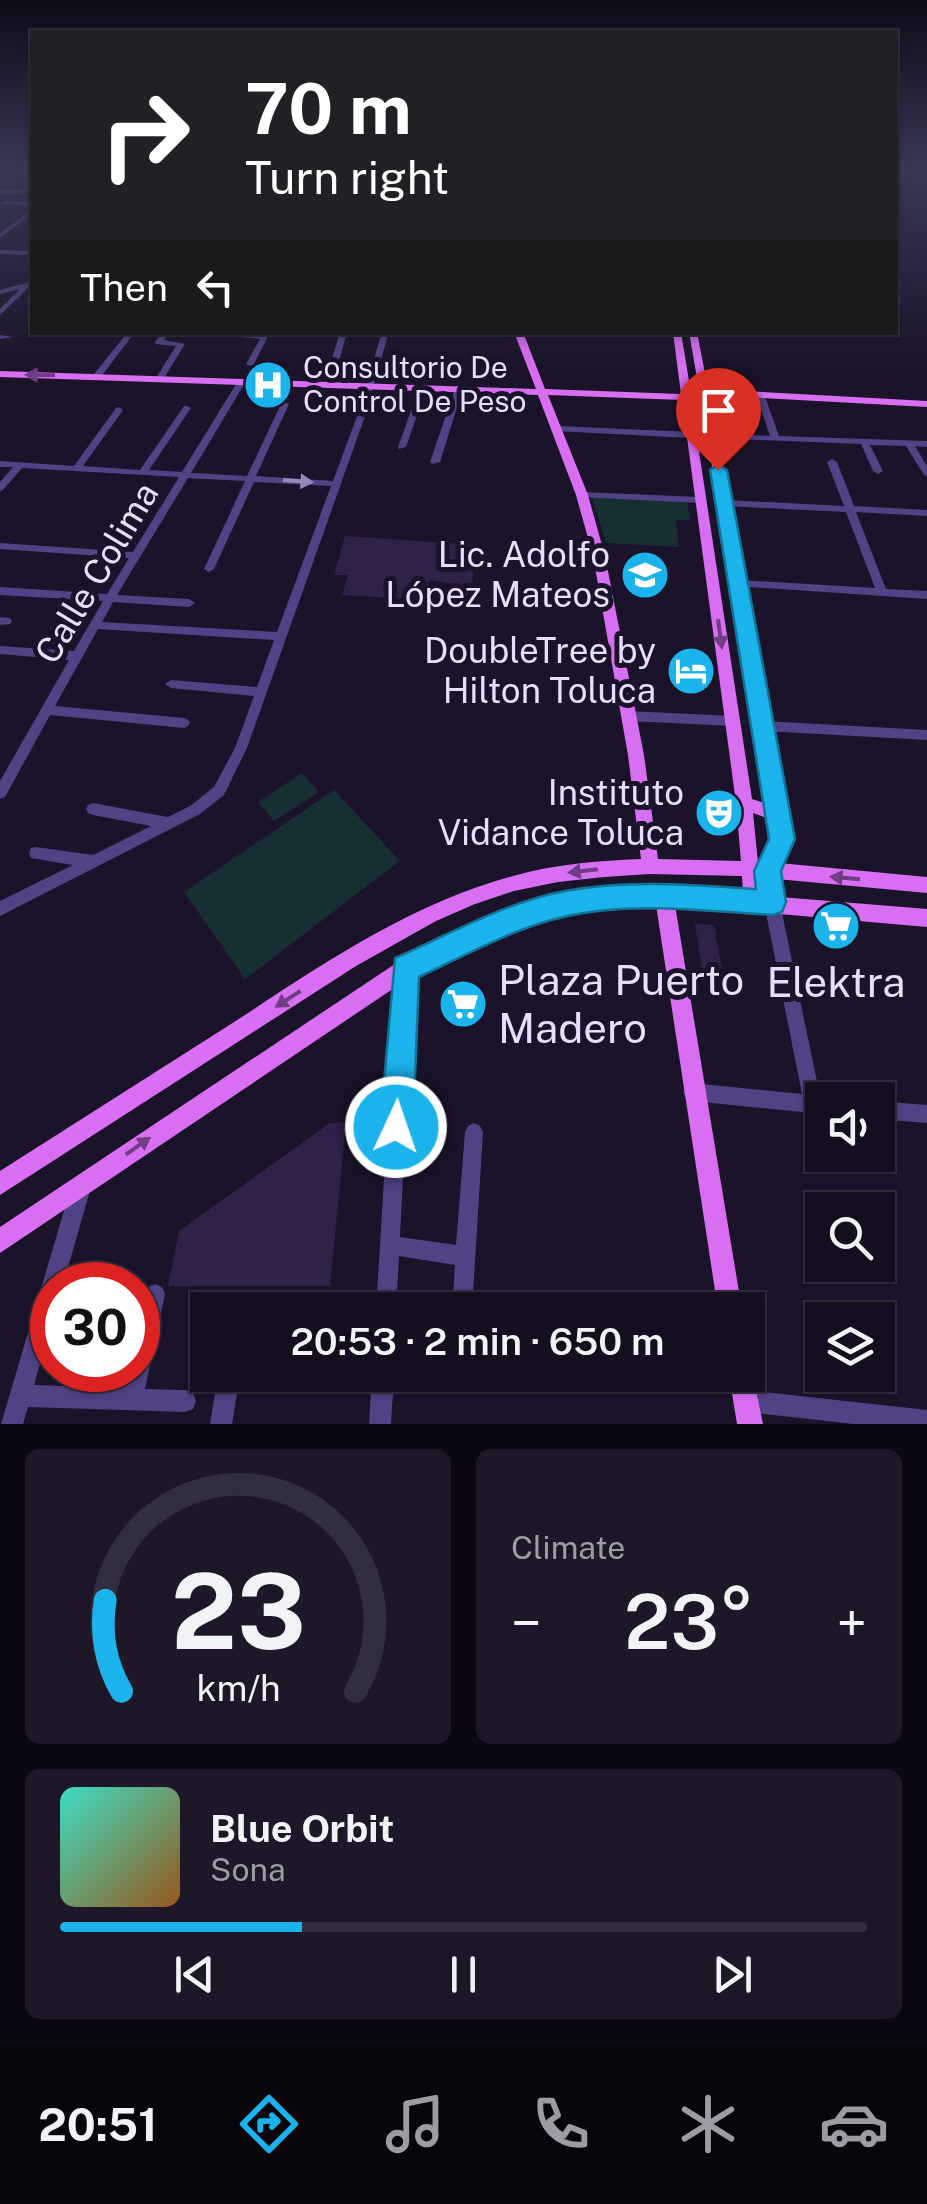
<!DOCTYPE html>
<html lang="en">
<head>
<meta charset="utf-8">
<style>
  :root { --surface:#140e1f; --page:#1d1728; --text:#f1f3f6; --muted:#9d9ca4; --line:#332e3d; --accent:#1bb3ec }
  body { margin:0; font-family:"Public Sans",sans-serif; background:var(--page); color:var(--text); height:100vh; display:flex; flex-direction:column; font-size:38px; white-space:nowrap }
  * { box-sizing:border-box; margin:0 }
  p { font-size:32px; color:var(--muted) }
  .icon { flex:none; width:55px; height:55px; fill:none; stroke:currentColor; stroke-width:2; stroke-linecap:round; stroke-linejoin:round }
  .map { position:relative; height:1424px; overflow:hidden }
  .details { display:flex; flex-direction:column; gap:25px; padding:25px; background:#0b0811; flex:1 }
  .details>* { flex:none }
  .hud { position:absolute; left:30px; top:30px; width:868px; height:305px; border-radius:0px; box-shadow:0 2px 8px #0004,0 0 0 2px var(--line); background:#202124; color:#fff; overflow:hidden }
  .tools { position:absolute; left:805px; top:1082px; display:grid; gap:20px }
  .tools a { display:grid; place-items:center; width:90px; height:90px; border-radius:0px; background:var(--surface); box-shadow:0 2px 8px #0004,0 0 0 2px var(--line); font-size:50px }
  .speed { position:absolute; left:30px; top:1262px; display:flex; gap:20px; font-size:50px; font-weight:700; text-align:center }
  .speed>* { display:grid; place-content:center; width:130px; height:130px; border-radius:50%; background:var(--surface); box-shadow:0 2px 8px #0004,0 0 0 2px var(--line); line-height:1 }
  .speed .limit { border:15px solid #d22; background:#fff; color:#111 }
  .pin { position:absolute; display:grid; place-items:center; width:85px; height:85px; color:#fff; margin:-102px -42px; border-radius:50% 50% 50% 0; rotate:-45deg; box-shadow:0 0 10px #0007 }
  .pin .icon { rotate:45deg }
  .me { position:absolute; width:110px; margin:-55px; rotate:3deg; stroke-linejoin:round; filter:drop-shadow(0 0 8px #0008) }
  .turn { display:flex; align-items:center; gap:35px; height:210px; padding:0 50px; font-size:45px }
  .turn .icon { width:130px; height:130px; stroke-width:2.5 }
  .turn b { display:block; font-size:70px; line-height:85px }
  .then { display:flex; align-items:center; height:95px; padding:0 50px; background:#0003; gap:20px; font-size:38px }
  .big { font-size:75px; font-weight:600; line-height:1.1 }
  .details .card { flex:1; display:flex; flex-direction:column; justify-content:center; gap:15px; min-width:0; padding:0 35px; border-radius:15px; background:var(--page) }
  .details .dial { align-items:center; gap:0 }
  .dial svg { height:260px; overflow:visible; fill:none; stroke:var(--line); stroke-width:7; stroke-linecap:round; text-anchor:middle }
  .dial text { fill:var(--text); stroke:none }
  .song { display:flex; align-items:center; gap:30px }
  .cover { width:120px; height:120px; border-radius:15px; background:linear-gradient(135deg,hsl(170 70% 55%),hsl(30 70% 35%)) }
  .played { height:10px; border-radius:5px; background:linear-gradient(90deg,var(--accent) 30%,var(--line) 30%) }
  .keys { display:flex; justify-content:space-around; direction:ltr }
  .heat { display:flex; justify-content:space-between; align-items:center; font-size:55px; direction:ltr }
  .details .tiles { flex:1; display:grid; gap:25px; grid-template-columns:1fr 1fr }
  .card:last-child { grid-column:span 2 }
  .trip { position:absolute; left:190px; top:1292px; width:575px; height:100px; border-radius:0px; background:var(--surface); box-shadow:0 2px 8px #0004,0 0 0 2px var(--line); font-weight:600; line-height:100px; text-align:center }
  .dock { display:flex; height:160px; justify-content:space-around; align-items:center; background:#08060c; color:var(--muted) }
  .dock .icon { width:70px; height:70px }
  .dock .on { color:var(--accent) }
  .dock b { font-size:45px; color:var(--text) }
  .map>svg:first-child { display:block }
  .green { fill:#172f33 }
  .building { fill:#302149 }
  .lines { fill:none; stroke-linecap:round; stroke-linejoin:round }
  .minor { fill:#504284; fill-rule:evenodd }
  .major { fill:#d86ff3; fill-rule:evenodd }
  .oneway { fill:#703c84 }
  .oneway2 { fill:#9488ba }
  .route { fill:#1bb3ec; stroke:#127499; stroke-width:2.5 }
  .labels { text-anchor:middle; stroke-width:10; stroke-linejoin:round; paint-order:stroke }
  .far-poi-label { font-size:30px; fill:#e7defc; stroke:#1b1329; text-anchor:start }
  .poi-label { font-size:35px; fill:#e7defc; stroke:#1b1329; text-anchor:end }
  .street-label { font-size:35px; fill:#e7defc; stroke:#1b1329 }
  .near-poi-label { font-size:42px; fill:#e7defc; stroke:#1b1329; text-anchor:start }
</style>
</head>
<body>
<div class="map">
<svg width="927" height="1424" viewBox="0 0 927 1424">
  <rect width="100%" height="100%" fill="#1b1329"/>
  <path class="green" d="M592 497 687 500 690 520H676L679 547 606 543Z
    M302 773 319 792 274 821 258 802Z
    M334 790 400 861 245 979 184 892Z"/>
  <path class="building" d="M345 536 463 544 461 555 475 556 472 587 430 580 426 600 342 595 348 575H334Z
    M695 924 714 925 724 982 704 981Z
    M346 1122 330 1286H168L179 1231 330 1123Z"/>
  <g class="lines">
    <path class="minor" d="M32 171V175L0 177V173Z
      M0 189 32 190V193H0Z
      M4 201 32 202V206L2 204Z
      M32 210V214L0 238V233Z
      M0 250 32 251V255L0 254Z
      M29 282 31 283V285L0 315V309L20 289 0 294V290Z
      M128 332H135L100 378H94V374Z
      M162 332 169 333 164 340 185 344 164 378 160 380 156 378 176 346 156 344 155 342Z
      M196 332 260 335 274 332 268 336 254 364 250 366 246 364 260 339Z
      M340 332H347L333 383 329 385 325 383Z
      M382 332H389L364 419 247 748 224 795 200 814 0 916V901L73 865 31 858 29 853 31 848 36 847 93 855 151 826 93 815 88 813 86 809 88 805 93 803 168 817 190 806 214 787 235 748 254 696 171 688 165 684 171 680 257 687 274 640 98 629 55 706 184 718 188 720 190 723 188 726 184 728 50 715 5 797 0 799V781L69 660 0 654V646L74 651 103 601 0 595V587L107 594 129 558 0 549V543L133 552 179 477 22 468 3 490 0 491V482L13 467H0V461L74 466 116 408 119 407 123 410 83 466 140 470 184 406H187L191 408 149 470 182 472 238 381 242 379 246 381 191 473 247 476 281 404 285 402 289 404 256 476 333 481 356 419ZM188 478 245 481 204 569 209 572 214 569 254 482 331 486 277 632 102 622 113 602 189 607 195 603 189 599 117 595Z
      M0 335 13 337 0 339Z
      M420 385 427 387 406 447 399 449 398 447Z
      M456 386 463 388 440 462 432 464 430 462Z
      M757 392 764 394 779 436 927 441V447L915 446 927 466V476L924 475 906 446 870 445 883 471 878 474 873 471 861 444 708 438V434L711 433 770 436 756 394Z
      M558 426 691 432 695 435 691 438 555 431V427Z
      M832 459 837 462 854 506 927 510V516L856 512 886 589 927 591V599L735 586 734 584 739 580 875 588 846 512 725 506 720 503 725 500 844 506 827 462Z
      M582 492 700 497 705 500 700 503 579 497V493Z
      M0 617 10 618 12 621 10 624 0 625Z
      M628 711 733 716 737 718 739 721 737 724 733 726 628 721 624 719 622 716 624 713Z
      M764 721 927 730V740L764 731 760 729 758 726 760 723Z
      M772 896 777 898 780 903 820 1096 829 1100H822V1114L692 1101 686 1098 683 1092 686 1086 692 1083 802 1094 764 903 767 898Z
      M405 961 411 963 413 969 400 1237 456 1245 465 1132 468 1126 474 1123 480 1126 483 1132 472 1310H452L455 1265 399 1256 396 1310H376L397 969 399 963Z
      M878 1101 927 1105V1123L878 1119Z
      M81 1177 88 1180 91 1187 63 1285H52V1320L34 1385 124 1388 128 1370H138C138 1341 137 1314 148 1287L155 1284 162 1287 165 1294 145 1389 185 1390 193 1393 196 1401 193 1409 185 1412 28 1407 23 1424H1L71 1187 74 1180Z
      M218 1375H240L232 1424H210Z
      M372 1375H394L391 1424H369Z
      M746 1390 927 1410V1424H854L746 1412 738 1409 735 1401 738 1393Z"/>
    <path class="major" d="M514 332H523L545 389 681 394 673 332H681L691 393 699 390 689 332H697L708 389 927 401V407L709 395 786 805 791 839 779 863 927 877V893L777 879 780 897 927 909V927L675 905 742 1310H718L656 905 566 911 516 927 412 976 0 1253V1227L398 962 506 913 566 895 664 888 743 894 742 876 650 874 604 877 558 882 514 891 475 904 436 921 356 966 0 1195V1171C77 1122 154 1073 231 1024 320 966 409 904 513 876 554 864 598 861 641 859L628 755 593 556 576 495 538 395 0 377V371L536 389ZM548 395 682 400 736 803 741 861 658 859 644 755 605 556 588 495ZM700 396 769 801 764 803 752 799 691 399ZM753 813 764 817 771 815 773 839 762 862H758Z
      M748 1364 751 1366 763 1424H737L729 1375H748Z"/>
  </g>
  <defs><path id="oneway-solid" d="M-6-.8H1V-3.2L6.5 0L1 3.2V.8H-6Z" transform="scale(2.5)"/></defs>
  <g class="oneway">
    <use href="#oneway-solid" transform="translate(40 375) rotate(-179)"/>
    <use href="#oneway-solid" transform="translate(720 634) rotate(82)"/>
    <use href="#oneway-solid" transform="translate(583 871) rotate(173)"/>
    <use href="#oneway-solid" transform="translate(845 878) rotate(-175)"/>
    <use href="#oneway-solid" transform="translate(288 999) rotate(147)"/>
    <use href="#oneway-solid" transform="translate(138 1146) rotate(-35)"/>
  </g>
  <use class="oneway2" href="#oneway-solid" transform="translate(298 481) rotate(4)"/>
  <linearGradient id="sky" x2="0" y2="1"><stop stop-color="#0f0a17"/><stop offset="0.46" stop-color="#393954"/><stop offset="1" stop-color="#393954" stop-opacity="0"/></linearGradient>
  <rect width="927" height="370" fill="url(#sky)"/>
  <path class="route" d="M718 464 727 470 795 839 781 871 786 902 782 912 772 915C705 911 630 901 563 917 512 929 466 955 419 977L413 1127 408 1138 396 1143 385 1138 380 1127 395 958C450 934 506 902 565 891 628 879 694 885 756 889L754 871 769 839 710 470Z"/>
  <defs>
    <g id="hospital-disc" transform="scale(2.5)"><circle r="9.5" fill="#1bb3ec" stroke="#1b1329"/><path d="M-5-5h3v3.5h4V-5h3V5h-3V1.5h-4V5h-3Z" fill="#fff"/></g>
    <g id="school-disc" transform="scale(2.5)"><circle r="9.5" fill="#1bb3ec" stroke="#1b1329"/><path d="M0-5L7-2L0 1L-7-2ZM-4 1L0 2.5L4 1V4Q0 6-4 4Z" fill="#fff"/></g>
    <g id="hotel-disc" transform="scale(2.5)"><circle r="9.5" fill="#1bb3ec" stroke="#1b1329"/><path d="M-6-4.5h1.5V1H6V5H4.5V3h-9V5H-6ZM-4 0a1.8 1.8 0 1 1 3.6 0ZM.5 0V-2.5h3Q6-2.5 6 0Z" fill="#fff"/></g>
    <g id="theatre-disc" transform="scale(2.5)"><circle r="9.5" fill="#1bb3ec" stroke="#1b1329"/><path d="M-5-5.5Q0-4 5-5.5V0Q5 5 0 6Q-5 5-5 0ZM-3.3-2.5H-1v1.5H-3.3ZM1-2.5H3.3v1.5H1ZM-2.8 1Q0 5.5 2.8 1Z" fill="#fff"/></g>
    <g id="supermarket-disc" transform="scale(2.5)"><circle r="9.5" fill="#1bb3ec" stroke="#1b1329"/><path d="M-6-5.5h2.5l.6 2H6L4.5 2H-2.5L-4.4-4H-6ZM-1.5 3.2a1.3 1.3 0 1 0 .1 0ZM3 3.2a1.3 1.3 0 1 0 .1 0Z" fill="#fff"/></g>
  </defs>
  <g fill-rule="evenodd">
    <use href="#hospital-disc" x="268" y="385"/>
    <use href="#school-disc" x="645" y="575"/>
    <use href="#hotel-disc" x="691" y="671"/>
    <use href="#theatre-disc" x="719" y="813"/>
    <use href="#supermarket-disc" x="836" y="926"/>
    <use href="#supermarket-disc" x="463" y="1004"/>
  </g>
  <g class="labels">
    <g class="far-poi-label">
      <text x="303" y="378">Consultorio De<tspan x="303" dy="34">Control De Peso</tspan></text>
    </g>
    <g class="poi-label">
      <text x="610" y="567">Lic. Adolfo<tspan x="610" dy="40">López Mateos</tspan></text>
      <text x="656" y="663">DoubleTree by<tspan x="656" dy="40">Hilton Toluca</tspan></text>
      <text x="684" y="805">Instituto<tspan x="684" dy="40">Vidance Toluca</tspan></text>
    </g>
    <g class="street-label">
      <text transform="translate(97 573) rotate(-59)" y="12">Calle Colima</text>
    </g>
    <g class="near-poi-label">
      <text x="498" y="995">Plaza Puerto<tspan x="498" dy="48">Madero</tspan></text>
      <text x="836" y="997" text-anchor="middle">Elektra</text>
    </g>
  </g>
</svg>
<div class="tools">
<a><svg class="icon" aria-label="sound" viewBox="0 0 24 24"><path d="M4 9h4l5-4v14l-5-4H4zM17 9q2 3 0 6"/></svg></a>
<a><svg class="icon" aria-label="search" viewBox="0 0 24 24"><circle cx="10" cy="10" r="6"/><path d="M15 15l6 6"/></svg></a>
<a><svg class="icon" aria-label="layers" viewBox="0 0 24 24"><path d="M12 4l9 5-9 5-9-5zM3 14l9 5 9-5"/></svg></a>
</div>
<div class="speed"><div class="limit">30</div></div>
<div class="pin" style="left:718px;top:470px;background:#d93025"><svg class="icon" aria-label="arrive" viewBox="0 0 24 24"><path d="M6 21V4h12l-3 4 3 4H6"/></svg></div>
<svg class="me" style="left:396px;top:1127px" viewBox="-20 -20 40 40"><circle r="17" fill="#1bb3ec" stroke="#fff" stroke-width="3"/><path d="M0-11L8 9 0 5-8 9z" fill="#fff"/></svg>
<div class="trip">20:53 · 2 min · 650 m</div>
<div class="hud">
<div class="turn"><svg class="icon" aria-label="right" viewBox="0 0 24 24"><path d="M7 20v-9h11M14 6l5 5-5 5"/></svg><div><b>70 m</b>Turn right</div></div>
<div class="then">Then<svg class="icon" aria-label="left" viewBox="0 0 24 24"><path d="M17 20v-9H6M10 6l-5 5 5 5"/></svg></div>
</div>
</div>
<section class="details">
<div class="tiles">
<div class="card dial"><svg viewBox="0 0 100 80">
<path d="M14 69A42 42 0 1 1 86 69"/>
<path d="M14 69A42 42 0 0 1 9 41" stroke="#1bb3ec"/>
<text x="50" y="56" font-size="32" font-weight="700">23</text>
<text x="50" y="72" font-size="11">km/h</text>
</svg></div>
<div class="card"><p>Climate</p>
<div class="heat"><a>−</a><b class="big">23°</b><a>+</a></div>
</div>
<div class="card">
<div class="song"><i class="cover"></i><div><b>Blue Orbit</b><p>Sona</p></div></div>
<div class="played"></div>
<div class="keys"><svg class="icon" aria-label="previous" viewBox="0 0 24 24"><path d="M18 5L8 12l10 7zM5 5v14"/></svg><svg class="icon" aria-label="pause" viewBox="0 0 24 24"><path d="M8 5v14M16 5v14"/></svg><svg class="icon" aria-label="next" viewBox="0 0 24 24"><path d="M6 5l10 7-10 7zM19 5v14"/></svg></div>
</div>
</div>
</section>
<nav class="dock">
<b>20:51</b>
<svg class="icon on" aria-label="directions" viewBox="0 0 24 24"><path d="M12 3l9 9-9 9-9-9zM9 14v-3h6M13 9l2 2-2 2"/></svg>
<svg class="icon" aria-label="music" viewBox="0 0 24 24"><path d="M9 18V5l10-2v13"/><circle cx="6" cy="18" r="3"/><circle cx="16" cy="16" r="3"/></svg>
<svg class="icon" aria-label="phone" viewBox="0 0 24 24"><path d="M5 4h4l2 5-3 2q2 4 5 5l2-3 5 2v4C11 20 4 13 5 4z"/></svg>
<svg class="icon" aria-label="climate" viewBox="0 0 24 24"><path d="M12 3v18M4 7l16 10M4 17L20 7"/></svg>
<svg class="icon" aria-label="car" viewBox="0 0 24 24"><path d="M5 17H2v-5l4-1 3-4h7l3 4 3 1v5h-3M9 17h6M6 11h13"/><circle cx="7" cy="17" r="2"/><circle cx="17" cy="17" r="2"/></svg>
</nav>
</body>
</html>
